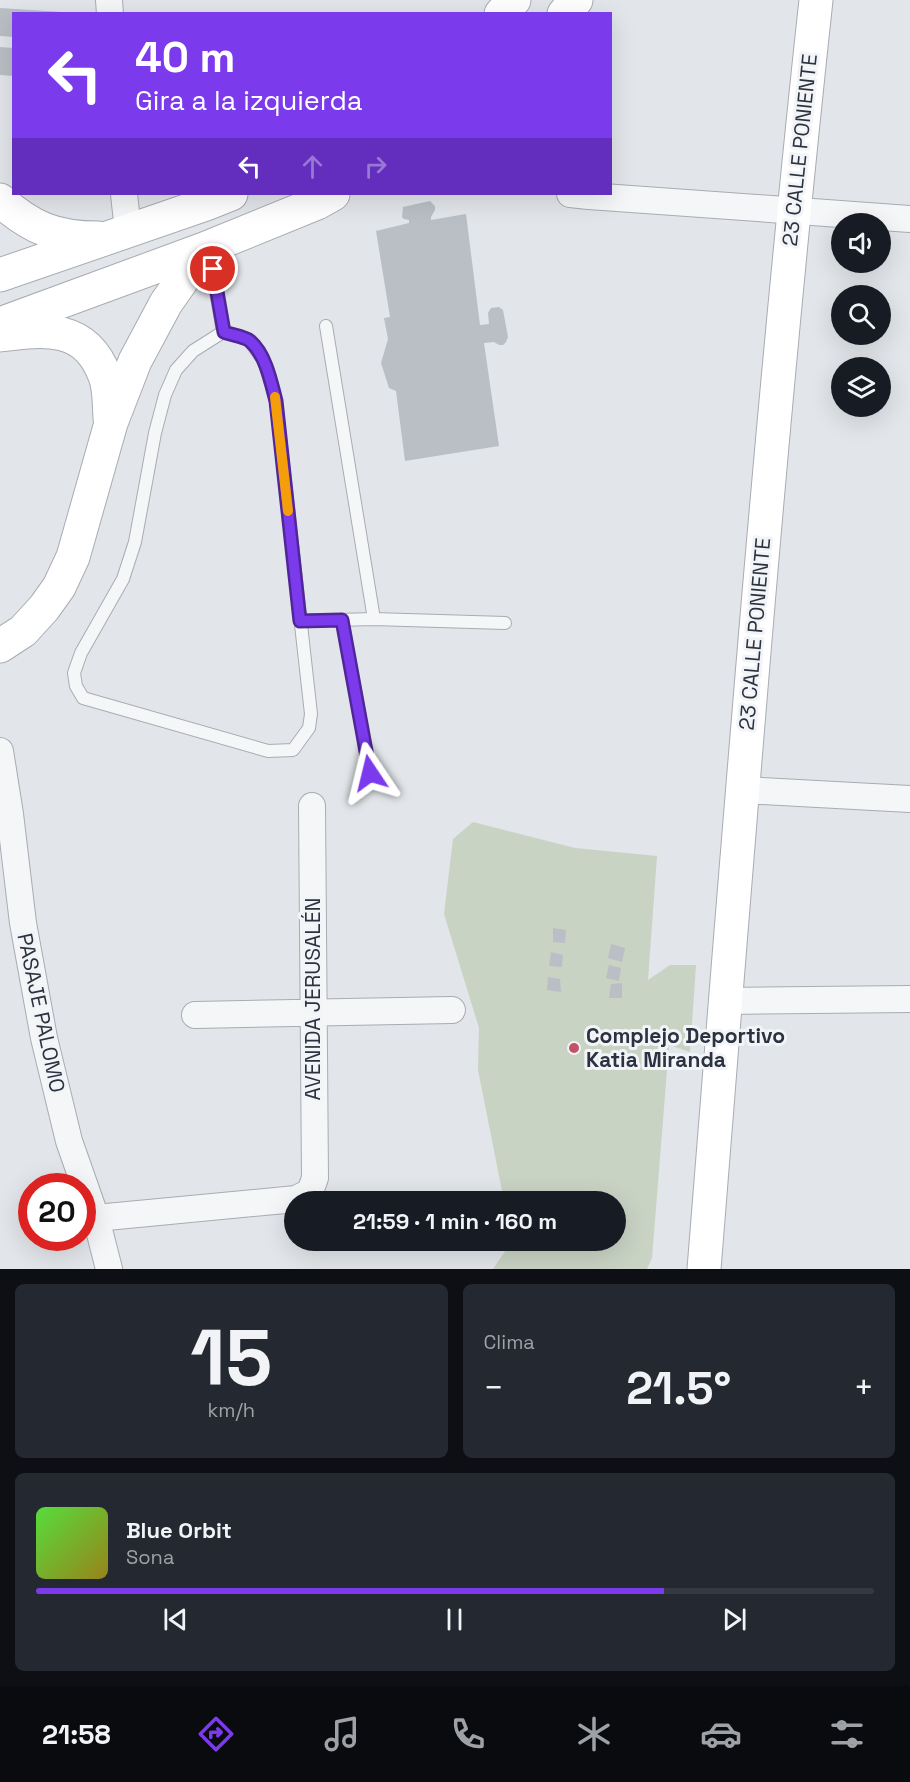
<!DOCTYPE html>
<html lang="es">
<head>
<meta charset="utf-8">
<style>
  :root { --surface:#171b24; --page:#242831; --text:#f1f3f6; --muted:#9ea1a6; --line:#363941; --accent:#7c3aed }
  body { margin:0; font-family:"Space Grotesk",sans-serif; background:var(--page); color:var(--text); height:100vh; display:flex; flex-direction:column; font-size:22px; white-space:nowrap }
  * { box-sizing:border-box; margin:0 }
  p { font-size:20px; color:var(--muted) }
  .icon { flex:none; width:33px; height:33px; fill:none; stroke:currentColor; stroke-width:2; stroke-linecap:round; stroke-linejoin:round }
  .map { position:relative; height:1269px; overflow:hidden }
  .drawer { display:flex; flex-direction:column; gap:15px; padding:15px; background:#0d0f14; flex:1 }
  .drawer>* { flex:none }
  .banner { position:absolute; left:12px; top:12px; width:600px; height:183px; border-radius:0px; box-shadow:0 6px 24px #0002; background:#7c3aed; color:#fff; overflow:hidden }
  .fabs { position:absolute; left:831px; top:213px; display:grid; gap:12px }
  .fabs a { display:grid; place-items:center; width:60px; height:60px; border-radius:50%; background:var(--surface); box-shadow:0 6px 24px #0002; font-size:30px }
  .speed { position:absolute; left:18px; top:1173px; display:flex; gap:12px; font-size:30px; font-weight:700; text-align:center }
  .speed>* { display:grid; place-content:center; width:78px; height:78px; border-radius:50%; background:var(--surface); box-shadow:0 6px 24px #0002; line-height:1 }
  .speed .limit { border:9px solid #d22; background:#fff; color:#111 }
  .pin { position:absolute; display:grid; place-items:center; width:51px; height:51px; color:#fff; margin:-26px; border:3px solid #fff; border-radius:50%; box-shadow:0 2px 6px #0007 }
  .me { position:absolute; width:66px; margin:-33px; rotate:350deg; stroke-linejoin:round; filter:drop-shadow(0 0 4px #0008) }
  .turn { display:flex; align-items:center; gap:21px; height:126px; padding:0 24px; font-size:27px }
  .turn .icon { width:78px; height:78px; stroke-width:2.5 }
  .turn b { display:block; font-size:42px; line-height:51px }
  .lanes { display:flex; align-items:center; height:57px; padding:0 24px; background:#0003; justify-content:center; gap:30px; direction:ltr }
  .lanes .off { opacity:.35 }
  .big { font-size:45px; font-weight:600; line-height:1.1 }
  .drawer .card { flex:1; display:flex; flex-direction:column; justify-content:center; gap:9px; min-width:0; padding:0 21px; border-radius:9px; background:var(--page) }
  .drawer .dial { align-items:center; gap:0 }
  .dial b { font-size:78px; line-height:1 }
  .song { display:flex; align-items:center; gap:18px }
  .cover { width:72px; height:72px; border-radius:9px; background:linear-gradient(135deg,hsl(110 70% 55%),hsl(50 70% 35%)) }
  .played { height:6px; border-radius:3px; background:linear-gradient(90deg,var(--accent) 75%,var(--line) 75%) }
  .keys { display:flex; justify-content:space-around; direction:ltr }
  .heat { display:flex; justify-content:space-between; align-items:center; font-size:33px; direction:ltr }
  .drawer .tiles { flex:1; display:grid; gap:15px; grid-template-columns:1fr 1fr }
  .card:last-child { grid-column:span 2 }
  .trip { position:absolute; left:284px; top:1191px; width:342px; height:60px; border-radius:30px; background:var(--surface); box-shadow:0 6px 24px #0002; font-weight:600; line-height:60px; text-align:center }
  .tabs { display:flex; height:96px; justify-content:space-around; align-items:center; background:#090b0e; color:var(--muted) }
  .tabs .icon { width:42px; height:42px }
  .tabs .active { color:var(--accent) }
  .tabs b { font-size:27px; color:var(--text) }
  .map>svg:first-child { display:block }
  .green { fill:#c8d3c4 }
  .building { fill:#babfc6 }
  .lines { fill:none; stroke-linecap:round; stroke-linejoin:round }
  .lane-casing { stroke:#a8acb3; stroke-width:14 }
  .street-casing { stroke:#a8acb3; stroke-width:28 }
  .secondary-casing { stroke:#a8acb3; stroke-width:35 }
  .lane { stroke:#f5f6f8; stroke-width:12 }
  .street { stroke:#f5f6f8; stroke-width:26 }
  .secondary { stroke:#fff; stroke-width:33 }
  .route-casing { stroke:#51269a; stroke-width:15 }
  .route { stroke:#7c3aed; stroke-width:10 }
  .slow { stroke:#f59e0b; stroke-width:10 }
  .poi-dot { fill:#c35266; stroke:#f2f4f7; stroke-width:2 }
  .labels { text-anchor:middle; stroke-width:6; stroke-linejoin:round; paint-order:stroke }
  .street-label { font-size:21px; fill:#2c3340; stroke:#f2f4f7 }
  .poi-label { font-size:21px; font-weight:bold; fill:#2c3340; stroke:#f2f4f7; text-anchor:start }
</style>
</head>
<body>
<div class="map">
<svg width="910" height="1269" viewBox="0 0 910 1269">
  <rect width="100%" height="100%" fill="#e2e5e9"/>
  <path class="green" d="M473 822 575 848 657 856 648 980 670 965H696L690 1052 669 1045 652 1258 647 1269H493L512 1241 615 1240V1202L504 1201 478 1070 479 1028 444 914 453 839Z"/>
  <path class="building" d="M0 8 62 12V14H14V37L0 36Z
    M0 47 14 48V76L0 75Z
    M430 201 435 206V210L431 217V220L466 214 480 325 489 324 488 313 491 308 499 307 503 310 508 337 506 342 503 345H499L494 342 484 343 499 446 405 461 396 391 389 388 381 363 388 339 384 318 390 317 376 231 409 223V220L404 219 402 217 403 207Z
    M553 928 566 930 565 943 553 942Z
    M611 944 625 948 622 962 608 958Z
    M551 952 563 955 562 967 549 966Z
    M609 965 621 968 619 981 606 978Z
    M548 977 560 979 561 992 547 990Z
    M622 983V998H609L611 984Z"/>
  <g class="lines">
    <g class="lane-casing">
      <path id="lane" d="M209 251 223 332
        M223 332 249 340 264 361 276 401 311 714 309 728 293 750 268 751 83 698 76 686 74 673 81 653 123 579 135 542 155 433 165 395 176 370 193 351Z
        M374 619 505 623
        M342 620 370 773
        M300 621 374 619 326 326"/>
    </g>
    <g class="street-casing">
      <path id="street" d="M109 0 110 14
        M124 194 128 231
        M570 194 589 196 910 219
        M0 751 10 814 23 923 44 1038 69 1141 96 1218 109 1269
        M743 790 910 799
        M726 1001 910 999
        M195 1015 452 1010
        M96 1218 296 1199 310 1192 315 1178 312 806"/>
    </g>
    <g class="secondary-casing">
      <path id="secondary" d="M501 14 514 0
        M564 14 576 0
        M0 200C31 228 56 238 98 238
        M0 275 206 204 231 194
        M0 324 204 249 317 203 333 194
        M0 335C46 329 86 325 105 376 110 389 109 405 110 418
        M0 646 23 631 44 608 59 587 73 557 111 423 135 361 166 303 204 249
        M704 1269C738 846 770 422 816 0"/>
    </g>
    <use href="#lane" class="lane"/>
    <use href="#street" class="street"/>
    <use href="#secondary" class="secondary"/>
  </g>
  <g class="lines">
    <g class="route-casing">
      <path id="route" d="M213 269 224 332C231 335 244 336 250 341 266 355 271 382 276 401L300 621 342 620 370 773"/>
    </g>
    <use href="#route" class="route"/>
    <path class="slow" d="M275 397 288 511"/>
  </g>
  <circle class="poi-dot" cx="574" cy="1048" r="6"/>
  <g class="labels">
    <g class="street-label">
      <text transform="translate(800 150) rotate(-84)" y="7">23 CALLE PONIENTE</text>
      <text transform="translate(755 634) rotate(-85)" y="7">23 CALLE PONIENTE</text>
      <text transform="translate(313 999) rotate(-90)" y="7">AVENIDA JERUSALÉN</text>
      <text transform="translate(41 1013) rotate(78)" y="7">PASAJE PALOMO</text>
    </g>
    <g class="poi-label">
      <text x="586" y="1043">Complejo Deportivo<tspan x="586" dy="24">Katia Miranda</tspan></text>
    </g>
  </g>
</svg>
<div class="fabs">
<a><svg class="icon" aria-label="sound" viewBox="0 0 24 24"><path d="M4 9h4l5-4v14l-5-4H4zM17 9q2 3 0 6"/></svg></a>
<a><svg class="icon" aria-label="search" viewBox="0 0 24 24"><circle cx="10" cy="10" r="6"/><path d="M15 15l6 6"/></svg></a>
<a><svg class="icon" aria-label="layers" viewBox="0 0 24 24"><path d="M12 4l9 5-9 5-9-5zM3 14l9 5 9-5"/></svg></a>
</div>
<div class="speed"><div class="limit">20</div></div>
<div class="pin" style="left:213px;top:269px;background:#d93025"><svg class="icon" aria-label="arrive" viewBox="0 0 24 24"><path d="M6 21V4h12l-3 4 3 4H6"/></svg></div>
<svg class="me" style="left:370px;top:773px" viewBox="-20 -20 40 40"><path d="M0-17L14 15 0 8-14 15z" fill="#7c3aed" stroke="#fff" stroke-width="4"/></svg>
<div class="trip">21:59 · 1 min · 160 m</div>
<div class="banner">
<div class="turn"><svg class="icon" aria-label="left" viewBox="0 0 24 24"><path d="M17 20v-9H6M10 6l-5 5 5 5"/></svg><div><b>40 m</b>Gira a la izquierda</div></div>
<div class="lanes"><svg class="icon" aria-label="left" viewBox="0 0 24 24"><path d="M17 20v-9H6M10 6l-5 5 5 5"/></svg><svg class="icon off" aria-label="ahead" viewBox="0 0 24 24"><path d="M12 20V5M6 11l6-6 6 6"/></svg><svg class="icon off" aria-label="right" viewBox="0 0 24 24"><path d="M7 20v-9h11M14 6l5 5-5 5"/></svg></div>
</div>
</div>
<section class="drawer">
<div class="tiles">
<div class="card dial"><b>15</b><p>km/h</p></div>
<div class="card"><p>Clima</p>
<div class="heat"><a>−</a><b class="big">21.5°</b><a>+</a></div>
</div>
<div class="card">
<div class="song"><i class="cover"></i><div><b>Blue Orbit</b><p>Sona</p></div></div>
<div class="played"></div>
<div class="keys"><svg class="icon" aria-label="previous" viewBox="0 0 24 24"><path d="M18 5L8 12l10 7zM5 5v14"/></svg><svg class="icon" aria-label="pause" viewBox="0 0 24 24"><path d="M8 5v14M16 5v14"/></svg><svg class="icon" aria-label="next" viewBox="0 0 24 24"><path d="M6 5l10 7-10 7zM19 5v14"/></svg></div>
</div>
</div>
</section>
<nav class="tabs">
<b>21:58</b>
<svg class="icon active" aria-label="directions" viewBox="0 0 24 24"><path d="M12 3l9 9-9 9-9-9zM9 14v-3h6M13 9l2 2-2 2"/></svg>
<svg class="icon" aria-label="music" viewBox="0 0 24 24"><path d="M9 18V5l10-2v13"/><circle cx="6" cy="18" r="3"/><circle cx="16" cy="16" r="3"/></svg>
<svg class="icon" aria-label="phone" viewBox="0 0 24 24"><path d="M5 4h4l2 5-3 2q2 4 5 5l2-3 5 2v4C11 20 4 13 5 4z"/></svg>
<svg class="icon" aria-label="climate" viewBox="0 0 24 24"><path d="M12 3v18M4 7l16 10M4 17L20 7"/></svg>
<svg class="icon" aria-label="car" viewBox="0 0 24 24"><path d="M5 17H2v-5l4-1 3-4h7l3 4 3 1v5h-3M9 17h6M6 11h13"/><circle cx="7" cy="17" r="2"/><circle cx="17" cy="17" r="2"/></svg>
<svg class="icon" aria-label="filters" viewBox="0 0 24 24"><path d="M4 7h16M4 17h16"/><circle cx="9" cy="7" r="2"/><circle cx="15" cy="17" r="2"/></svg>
</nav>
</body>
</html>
